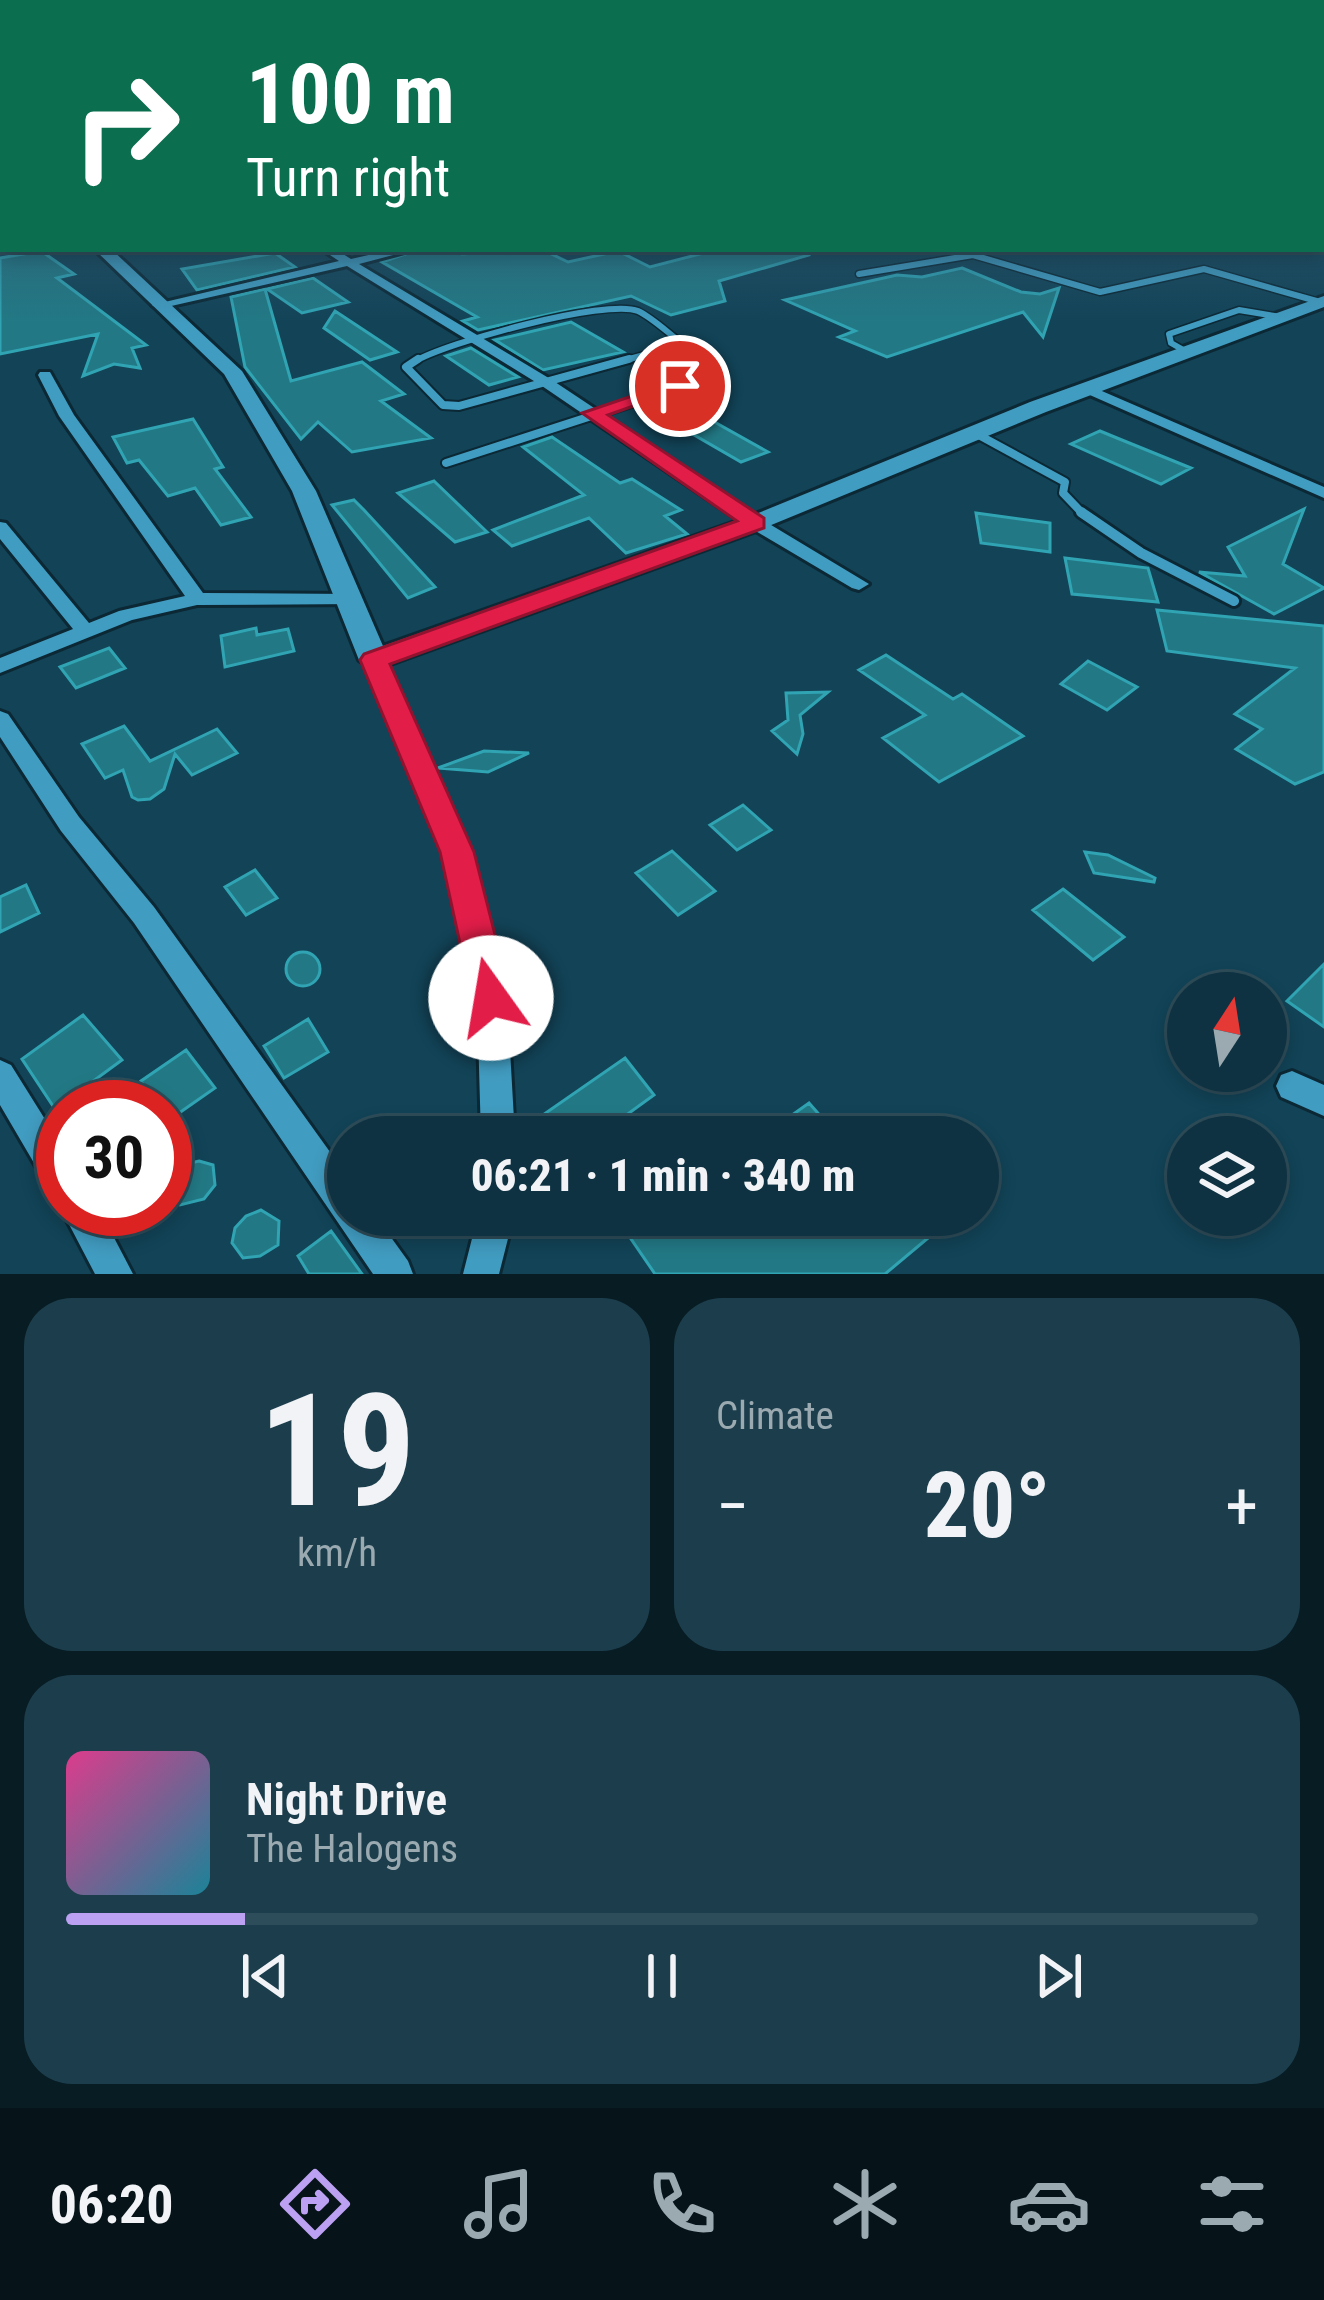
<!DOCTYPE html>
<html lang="en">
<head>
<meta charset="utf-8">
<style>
  :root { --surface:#0e3241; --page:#1c3e4c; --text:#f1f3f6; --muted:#9baab1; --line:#2e4d5a; --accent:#bca0f2 }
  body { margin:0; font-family:"Roboto Condensed",sans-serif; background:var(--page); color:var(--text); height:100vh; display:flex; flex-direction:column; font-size:45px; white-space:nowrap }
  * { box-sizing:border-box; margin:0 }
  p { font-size:39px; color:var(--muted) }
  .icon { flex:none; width:66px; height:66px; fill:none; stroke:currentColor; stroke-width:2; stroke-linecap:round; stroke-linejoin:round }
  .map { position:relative; height:1274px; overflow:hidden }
  .details { display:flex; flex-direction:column; gap:24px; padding:24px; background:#081c24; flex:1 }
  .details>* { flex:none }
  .banner { position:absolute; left:0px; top:0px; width:1326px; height:252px; box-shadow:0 6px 18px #0003,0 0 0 3px var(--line); background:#0b6e4f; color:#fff; overflow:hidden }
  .needle { width:78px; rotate:12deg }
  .fabs { position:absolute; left:1167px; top:972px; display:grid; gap:24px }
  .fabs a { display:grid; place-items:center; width:120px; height:120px; border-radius:50%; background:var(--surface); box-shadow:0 6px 18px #0003,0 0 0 3px var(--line); font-size:60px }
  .speed { position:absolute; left:36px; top:1080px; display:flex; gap:24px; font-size:60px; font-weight:700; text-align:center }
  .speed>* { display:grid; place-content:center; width:156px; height:156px; border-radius:50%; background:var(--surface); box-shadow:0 6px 18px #0003,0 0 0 3px var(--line); line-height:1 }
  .speed .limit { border:18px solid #d22; background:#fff; color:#111 }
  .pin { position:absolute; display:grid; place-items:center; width:102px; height:102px; color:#fff; margin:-51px; border:6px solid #fff; border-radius:50%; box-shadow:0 3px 12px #0007 }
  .me { position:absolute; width:132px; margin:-66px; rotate:347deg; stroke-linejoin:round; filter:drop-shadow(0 0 9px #0008) }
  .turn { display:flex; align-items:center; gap:42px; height:252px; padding:0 48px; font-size:54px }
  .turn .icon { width:156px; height:156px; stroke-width:2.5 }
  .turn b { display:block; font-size:84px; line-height:102px }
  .big { font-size:90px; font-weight:800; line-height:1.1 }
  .details .widget { flex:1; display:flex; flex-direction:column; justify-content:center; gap:18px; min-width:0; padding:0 42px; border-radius:48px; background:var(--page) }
  .details .dial { align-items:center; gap:0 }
  .dial b { font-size:156px; line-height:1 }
  .song { display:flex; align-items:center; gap:36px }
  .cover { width:144px; height:144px; border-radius:18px; background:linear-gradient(135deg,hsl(330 70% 55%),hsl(190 70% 35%)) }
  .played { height:12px; border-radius:6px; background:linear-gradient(90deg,var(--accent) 15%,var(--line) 15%) }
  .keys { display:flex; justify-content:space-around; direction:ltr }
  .heat { display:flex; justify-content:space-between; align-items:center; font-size:66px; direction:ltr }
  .details .tiles { flex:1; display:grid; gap:24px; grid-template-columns:1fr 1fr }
  .widget:last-child { grid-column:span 2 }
  .trip { position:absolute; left:327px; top:1116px; width:672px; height:120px; border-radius:60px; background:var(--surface); box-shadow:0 6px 18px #0003,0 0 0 3px var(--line); font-weight:800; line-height:120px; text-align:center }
  .dock { display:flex; height:192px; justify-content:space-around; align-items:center; background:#06141a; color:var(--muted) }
  .dock .icon { width:84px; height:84px }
  .dock .current { color:var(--accent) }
  .dock b { font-size:54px; color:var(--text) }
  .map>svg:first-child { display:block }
  .building { fill:#227985; stroke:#30a4b3; stroke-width:3 }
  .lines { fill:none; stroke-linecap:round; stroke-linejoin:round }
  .lane-far2-casing { stroke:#0b2834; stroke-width:9 }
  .lane-far1-casing { stroke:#0b2834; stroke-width:12 }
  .lane-casing { stroke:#0b2834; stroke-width:16 }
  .street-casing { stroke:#0b2834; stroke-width:6 }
  .secondary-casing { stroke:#0b2834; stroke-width:6 }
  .lane-far2 { stroke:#419cc1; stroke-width:6 }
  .lane-far1 { stroke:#419cc1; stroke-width:8 }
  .lane { stroke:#419cc1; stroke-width:10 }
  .street { fill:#419cc1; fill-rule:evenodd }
  .secondary { fill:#419cc1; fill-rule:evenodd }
  .route { fill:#e11d48; stroke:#92132f; stroke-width:3 }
</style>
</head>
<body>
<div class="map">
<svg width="1324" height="1274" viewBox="0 0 1324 1274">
  <rect width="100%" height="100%" fill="#124357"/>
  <path class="building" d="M420 249H461L462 254 541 249 568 262 618 251 650 267 719 249H808L809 255 719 281 725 301 671 315 631 296 478 330 463 321 477 317 382 262Z
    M41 251 74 274 57 278 146 345 132 348 140 368 114 364 83 376 98 334 0 354V258Z
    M275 253 295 267 197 290 182 269Z
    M962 268 1021 292 1040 294 1059 288 1043 337 1023 312 887 357 839 337 855 331 785 300 897 275 922 277Z
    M313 278 348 302 302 313 267 289Z
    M265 289 291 381 362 362 404 394 381 401 431 438 352 452 318 422 301 439 245 367 231 297Z
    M335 311 397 352 370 360 324 328Z
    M571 322 623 352 543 370 495 340Z
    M471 348 518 377 489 385 446 356Z
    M677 401 768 452 741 462 651 410Z
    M193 419 223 467 215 469 251 517 221 525 195 488 168 496 139 460 127 463 113 437Z
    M1100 431 1117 438 1191 468 1161 484 1071 444Z
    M552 437 620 483 632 479 681 510 665 516 687 534 626 553 589 518 512 546 493 530 584 495 523 447Z
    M434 481 487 532 455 542 398 493Z
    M354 500 364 510 435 587 408 598 332 505Z
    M1304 509 1283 564 1324 588 1274 614 1199 572 1245 576 1228 547Z
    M976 513 1050 523V552L981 543Z
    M1065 558 1148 568 1158 602 1072 594Z
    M1157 610 1324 626V772L1295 784 1236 749 1262 729 1235 714 1295 668 1167 651Z
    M256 628 257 635 288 629 294 651 225 667 221 636Z
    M109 648 125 668 76 688 60 667Z
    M886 655 953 699 962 694 1023 736 939 782 883 738 925 715 859 670Z
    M1088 661 1137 687 1107 710 1061 684Z
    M828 692 800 715 803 734 797 754 772 731 788 720 786 693Z
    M124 726 150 761 217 729 237 753 192 775 175 754 164 789 150 799 138 800 132 797 123 770 105 778 82 744Z
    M484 751 529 753 488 772 438 768Z
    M743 805 771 830 737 850 710 825Z
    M672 851 715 891 678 915 636 873Z
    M1085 852 1108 855 1155 878 1154 882 1094 873Z
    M255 870 277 898 246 915 225 887Z
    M26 885 39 913 0 932V897Z
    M1063 889 1124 937 1093 960 1033 910Z
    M286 969a17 17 0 1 1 34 0a17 17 0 1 1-34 0Z
    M1324 964V1027L1287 1001Z
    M83 1015 122 1060 55 1109 22 1059Z
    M308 1019 328 1052 284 1078 264 1046Z
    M186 1050 215 1088 169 1120 165 1107H159L141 1081Z
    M625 1058 654 1095 596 1137H551L537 1119Z
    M809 1103 839 1137H761Z
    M199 1161 213 1165 215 1185 204 1199 180 1205 170 1198 165 1169Z
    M261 1210 279 1221 278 1245 260 1256 243 1258 232 1243 235 1228 246 1216Z
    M652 1215H907L928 1238 885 1274H655L627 1233Z
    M331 1231 362 1274H309L298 1256Z"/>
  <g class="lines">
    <g class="lane-far2-casing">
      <path id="lane-far2" d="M859 274 973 255 1100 292 1204 269 1320 302
        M1187 352 1171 343 1169 334 1239 310 1281 317
        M414 362C444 343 607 298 638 311 653 318 669 334 683 344L619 362"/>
    </g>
    <g class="lane-far1-casing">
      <path id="lane-far1" d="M418 359 406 367 443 405 459 406 629 359
        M975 433 1065 482 1063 493 1084 515
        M446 463 724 373"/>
    </g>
    <g class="lane-casing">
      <path id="lane" d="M1081 512 1141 553 1234 601"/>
    </g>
    <g class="street-casing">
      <path id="street" d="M1323 214H1324V220H1323Z
        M321 249H335L351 259 395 249H416L359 264 552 380 761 519 869 584 859 590 852 588 749 527 542 386 347 266 158 309 152 305 339 261Z
        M40 372H50L74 415 203 593 350 594 360 600 357 604 197 605 132 620 0 673V658L73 629 0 539V522L6 523 89 623 119 611 185 596 59 416 38 375Z
        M1088 385 1324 487V498L1083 392 1081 389Z
        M374 653 385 660 470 852 507 997 515 1137H481L477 997 444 852 363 660Z
        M0 711 8 714 79 817 154 907 348 1177V1215H375L408 1261 413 1274H373L134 923 61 831 0 737Z
        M0 1060 11 1065 63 1148V1197L51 1192 0 1105Z
        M1292 1071 1324 1085V1116L1281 1097 1276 1086 1281 1075Z
        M63 1205V1209H99L133 1274H95L61 1209Z
        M478 1215H514L499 1274H463Z"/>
    </g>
    <g class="secondary-casing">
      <path id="secondary" d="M0 145H3V153L0 152Z
        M1323 220 1324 221V231L1323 230Z
        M94 249H111L242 371 316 491 383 646 746 518 1030 402 1324 296V307L1046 412 764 528 374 670 359 660 292 491 224 374Z"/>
    </g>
    <use href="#lane-far2" class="lane-far2"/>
    <use href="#lane-far1" class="lane-far1"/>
    <use href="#lane" class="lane"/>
    <use href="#street" class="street"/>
    <use href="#secondary" class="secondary"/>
  </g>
  <linearGradient id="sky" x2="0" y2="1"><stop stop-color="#0a2530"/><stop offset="0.45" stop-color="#335b74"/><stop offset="1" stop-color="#335b74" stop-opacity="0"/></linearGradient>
  <rect width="1324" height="324" fill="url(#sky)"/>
  <path class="route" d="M673 382 690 386 608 415 764 518V528L390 664 474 852 511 998 505 1009 491 1014 478 1009 472 998 440 852 360 660 364 654 737 521 582 413Z"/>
</svg>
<div class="fabs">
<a><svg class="needle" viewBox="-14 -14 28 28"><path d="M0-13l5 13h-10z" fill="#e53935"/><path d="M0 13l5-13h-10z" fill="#9baab1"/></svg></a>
<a><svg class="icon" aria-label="layers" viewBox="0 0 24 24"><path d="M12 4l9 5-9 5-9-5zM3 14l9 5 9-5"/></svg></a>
</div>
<div class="speed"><div class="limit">30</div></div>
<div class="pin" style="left:680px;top:386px;background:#d93025"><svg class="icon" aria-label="arrive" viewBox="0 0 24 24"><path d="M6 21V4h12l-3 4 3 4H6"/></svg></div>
<svg class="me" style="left:491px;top:998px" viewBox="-20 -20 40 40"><circle r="19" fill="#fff"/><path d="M0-13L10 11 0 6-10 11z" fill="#e11d48"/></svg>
<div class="trip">06:21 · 1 min · 340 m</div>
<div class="banner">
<div class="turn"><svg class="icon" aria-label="right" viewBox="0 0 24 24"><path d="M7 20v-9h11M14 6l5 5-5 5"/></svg><div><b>100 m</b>Turn right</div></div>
</div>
</div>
<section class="details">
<div class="tiles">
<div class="widget dial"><b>19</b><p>km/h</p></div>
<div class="widget"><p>Climate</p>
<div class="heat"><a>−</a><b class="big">20°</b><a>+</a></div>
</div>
<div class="widget">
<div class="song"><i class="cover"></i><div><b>Night Drive</b><p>The Halogens</p></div></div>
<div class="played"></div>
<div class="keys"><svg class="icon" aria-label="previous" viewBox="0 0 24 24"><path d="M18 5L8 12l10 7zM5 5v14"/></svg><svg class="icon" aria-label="pause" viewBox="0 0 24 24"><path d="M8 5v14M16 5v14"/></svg><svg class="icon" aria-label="next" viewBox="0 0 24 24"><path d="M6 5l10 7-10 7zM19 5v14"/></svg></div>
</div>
</div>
</section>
<nav class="dock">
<b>06:20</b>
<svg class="icon current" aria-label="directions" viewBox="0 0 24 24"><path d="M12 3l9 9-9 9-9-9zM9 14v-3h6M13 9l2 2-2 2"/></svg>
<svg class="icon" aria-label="music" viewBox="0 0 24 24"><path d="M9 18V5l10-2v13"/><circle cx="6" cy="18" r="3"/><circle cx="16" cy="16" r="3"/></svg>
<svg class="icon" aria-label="phone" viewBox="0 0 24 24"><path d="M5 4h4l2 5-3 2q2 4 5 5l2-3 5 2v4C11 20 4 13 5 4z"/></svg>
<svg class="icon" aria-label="climate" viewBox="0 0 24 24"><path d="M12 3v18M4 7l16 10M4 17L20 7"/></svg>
<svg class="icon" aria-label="car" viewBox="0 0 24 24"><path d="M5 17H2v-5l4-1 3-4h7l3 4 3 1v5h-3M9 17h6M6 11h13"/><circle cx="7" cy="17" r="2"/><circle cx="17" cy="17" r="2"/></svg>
<svg class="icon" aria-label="filters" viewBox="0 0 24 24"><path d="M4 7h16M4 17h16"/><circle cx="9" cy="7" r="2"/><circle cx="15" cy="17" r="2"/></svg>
</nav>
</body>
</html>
